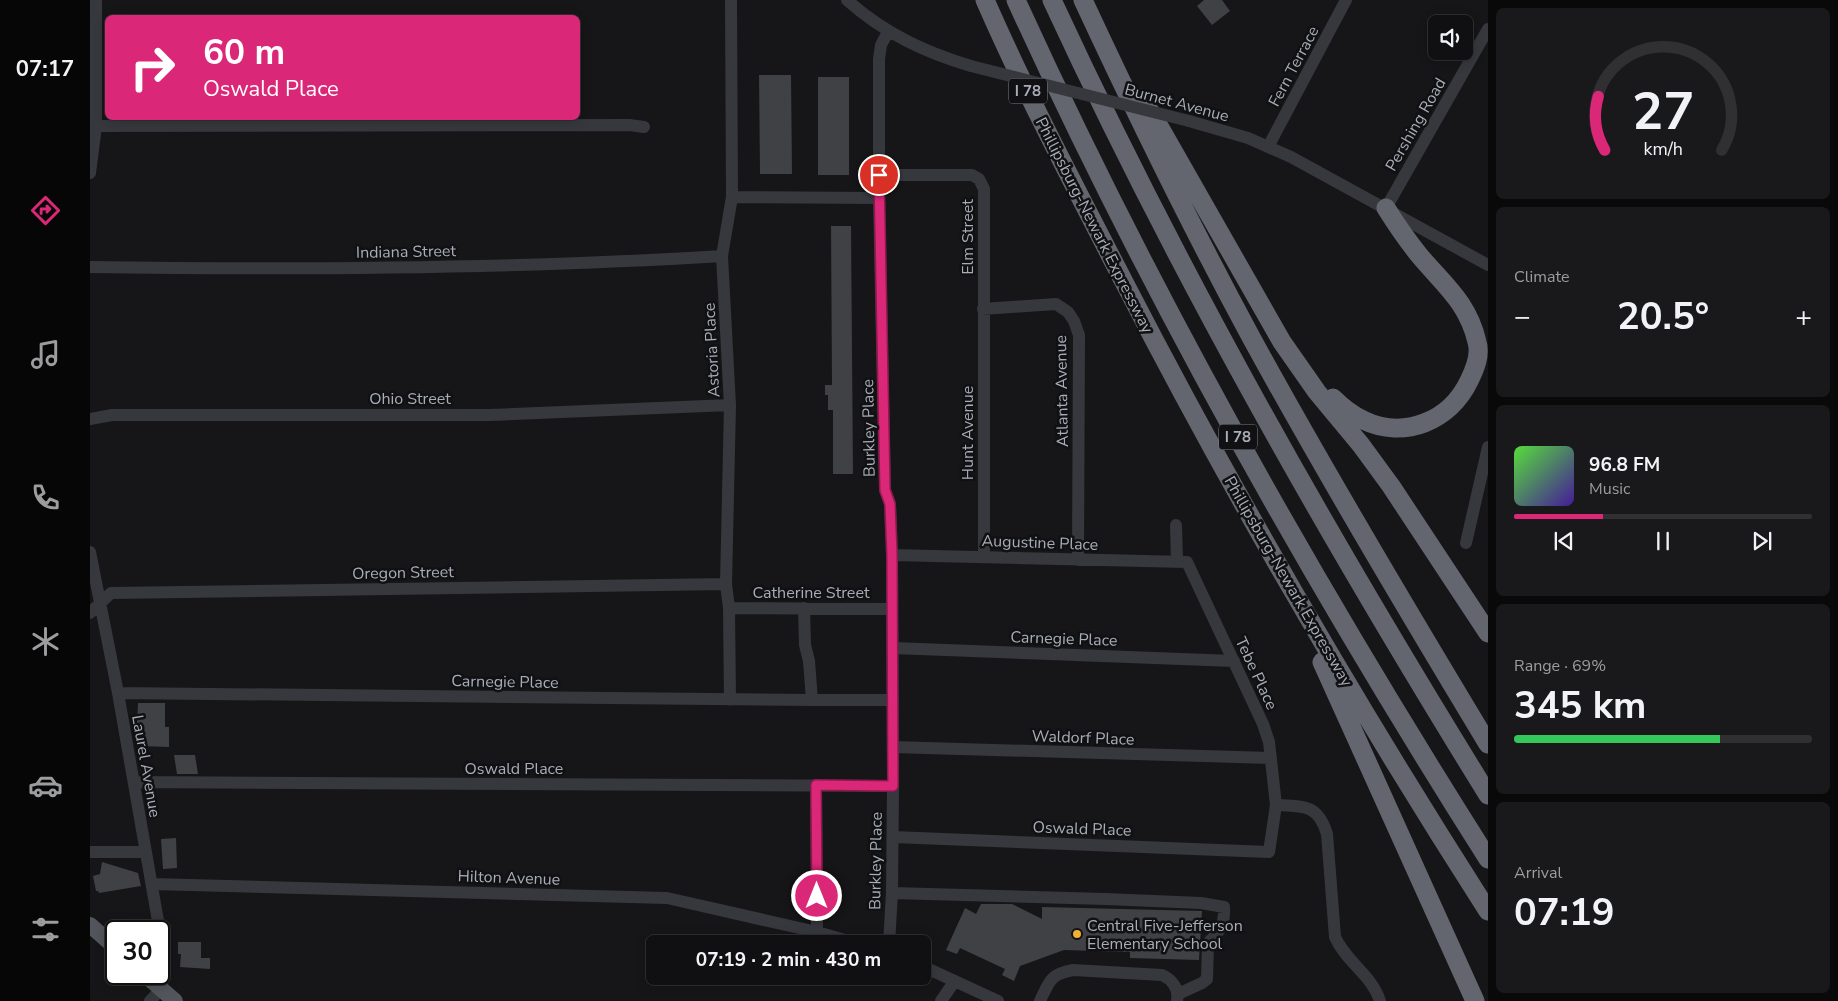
<!DOCTYPE html>
<html lang="en">
<head>
<meta charset="utf-8">
<style>
  :root { --surface:#101012; --page:#19191b; --text:#f1f3f6; --muted:#9c9d9f; --line:#303032; --accent:#db2777 }
  body { margin:0; font-family:"Nunito Sans",sans-serif; background:var(--page); color:var(--text); height:100vh; display:flex; flex-direction:column; font-size:19px; white-space:nowrap }
  * { box-sizing:border-box; margin:0 }
  p { font-size:16px; color:var(--muted) }
  .icon { flex:none; width:28px; height:28px; fill:none; stroke:currentColor; stroke-width:2; stroke-linecap:round; stroke-linejoin:round }
  .map { position:relative; flex:1; overflow:hidden }
  .sheet { display:flex; flex-direction:column; gap:8px; padding:8px; background:#09090a; width:350px }
  .sheet>* { flex:none }
  .banner { position:absolute; left:15px; top:15px; width:475px; height:105px; border-radius:8px; box-shadow:0 2px 12px #0003,0 0 0 1px var(--line); background:#db2777; color:#fff; overflow:hidden }
  .fabs { position:absolute; left:1338px; top:15px; display:grid; gap:10px }
  .fabs a { display:grid; place-items:center; width:45px; height:45px; border-radius:8px; background:var(--surface); box-shadow:0 2px 12px #0003,0 0 0 1px var(--line); font-size:25px }
  .speed { position:absolute; left:15px; top:920px; display:flex; gap:10px; font-size:25px; font-weight:700; text-align:center }
  .speed>* { display:grid; place-content:center; width:65px; height:65px; border-radius:50%; background:var(--surface); box-shadow:0 2px 12px #0003,0 0 0 1px var(--line); line-height:1 }
  .speed .limit { border:2px solid #111; border-radius:8px; background:#fff; color:#111 }
  .pin { position:absolute; display:grid; place-items:center; width:42px; height:42px; color:#fff; margin:-21px; border:2px solid #fff; border-radius:50%; box-shadow:0 1px 5px #0007 }
  .me { position:absolute; width:55px; margin:-28px; rotate:0deg; stroke-linejoin:round; filter:drop-shadow(0 0 4px #0008) }
  .turn { display:flex; align-items:center; gap:18px; height:105px; padding:0 15px; font-size:22px }
  .turn .icon { width:65px; height:65px; stroke-width:2.5 }
  .turn b { display:block; font-size:35px; line-height:42px }
  .big { font-size:38px; font-weight:700; line-height:1.1 }
  .sheet .card { flex:1; display:flex; flex-direction:column; justify-content:center; gap:8px; min-width:0; padding:0 18px; border-radius:8px; background:var(--page) }
  .sheet .dial { align-items:center; gap:0 }
  .dial svg { height:130px; overflow:visible; fill:none; stroke:var(--line); stroke-width:7; stroke-linecap:round; text-anchor:middle }
  .dial text { fill:var(--text); stroke:none }
  .song { display:flex; align-items:center; gap:15px }
  .cover { width:60px; height:60px; border-radius:8px; background:linear-gradient(135deg,hsl(110 70% 55%),hsl(260 70% 35%)) }
  .played { height:5px; border-radius:2px; background:linear-gradient(90deg,var(--accent) 30%,var(--line) 30%) }
  .keys { display:flex; justify-content:space-around; direction:ltr }
  .heat { display:flex; justify-content:space-between; align-items:center; font-size:28px; direction:ltr }
  .charge { height:8px; border-radius:4px; background:linear-gradient(90deg,#34c759 69%,var(--line) 0) }
  .trip { position:absolute; left:556px; top:935px; width:285px; height:50px; border-radius:8px; background:var(--surface); box-shadow:0 2px 12px #0003,0 0 0 1px var(--line); font-weight:700; line-height:50px; text-align:center }
  main { display:flex; flex:1; min-height:0 }
  .tabs { display:flex; flex-direction:column; width:90px; justify-content:space-around; align-items:center; background:#060607; color:var(--muted) }
  .tabs .icon { width:35px; height:35px }
  .tabs .current { color:var(--accent) }
  .tabs b { font-size:22px; color:var(--text) }
  .map>svg:first-child { display:block }
  .building { fill:#404145 }
  .lines { fill:none; stroke-linecap:round; stroke-linejoin:round }
  .minor { stroke:#37383d; stroke-width:12 }
  .major { stroke:#53555c; stroke-width:16 }
  .highway { stroke:#63666e; stroke-width:19 }
  .minor-bridge { stroke:#37383d; stroke-width:12 }
  .route-casing { stroke:#8e194d; stroke-width:12 }
  .route { stroke:#db2777; stroke-width:9 }
  .poi-dot { fill:#f2b134; stroke:#111113; stroke-width:2 }
  .labels { text-anchor:middle; stroke-width:5; stroke-linejoin:round; paint-order:stroke }
  .shield { fill:#111113; stroke:#7b7e86; stroke-width:1 }
  .shield-label { font-size:15px; font-weight:bold; fill:#a8adb8 }
  .street-label { font-size:16px; fill:#a8adb8; stroke:#111113 }
  .poi-label { font-size:16px; fill:#a8adb8; stroke:#111113; text-anchor:start }
</style>
</head>
<body>
<main>
<nav class="tabs">
<b>07:17</b>
<svg class="icon current" aria-label="directions" viewBox="0 0 24 24"><path d="M12 3l9 9-9 9-9-9zM9 14v-3h6M13 9l2 2-2 2"/></svg>
<svg class="icon" aria-label="music" viewBox="0 0 24 24"><path d="M9 18V5l10-2v13"/><circle cx="6" cy="18" r="3"/><circle cx="16" cy="16" r="3"/></svg>
<svg class="icon" aria-label="phone" viewBox="0 0 24 24"><path d="M5 4h4l2 5-3 2q2 4 5 5l2-3 5 2v4C11 20 4 13 5 4z"/></svg>
<svg class="icon" aria-label="climate" viewBox="0 0 24 24"><path d="M12 3v18M4 7l16 10M4 17L20 7"/></svg>
<svg class="icon" aria-label="car" viewBox="0 0 24 24"><path d="M5 17H2v-5l4-1 3-4h7l3 4 3 1v5h-3M9 17h6M6 11h13"/><circle cx="7" cy="17" r="2"/><circle cx="17" cy="17" r="2"/></svg>
<svg class="icon" aria-label="filters" viewBox="0 0 24 24"><path d="M4 7h16M4 17h16"/><circle cx="9" cy="7" r="2"/><circle cx="15" cy="17" r="2"/></svg>
</nav>
<div class="map">
<svg width="1398" height="1001" viewBox="0 0 1398 1001">
  <rect width="100%" height="100%" fill="#161618"/>
  <path class="building" d="M1114 0H1132L1140 11 1122 25 1107 6Z
    M669 75H701L702 174H670Z
    M728 77H759V175H728Z
    M741 226H761L763 474H743V410H738V395H735V385H742Z
    M48 703H75V727H79V747L51 746 52 723H47Z
    M84 755H105L108 774H87Z
    M86 838 87 868 73 869 71 839Z
    M12 862 48 873 51 886 9 893 8 891H6L3 876 10 874Z
    M891 904H922L952 919V907L1112 911 1109 960 1040 958V952L974 950 930 966 924 981 912 975 915 969 870 948 867 954 856 950 875 908 886 914Z
    M88 942H111V958H120V969L90 967 91 954H88Z"/>
  <g class="lines">
    <path class="minor" d="M757 0C794 33 834 52 881 66
      M798 32 791 45 789 59V198L795 490 800 504 802 555 803 786 802 893 799 944
      M1099 121 1158 138 1201 157 1398 265
      M6 126 539 125 554 127
      M1178 147 1256 0
      M0 173 6 126V0
      M789 175H882L889 179 894 189V556
      M642 197 789 198
      M1296 208 1398 29
      M0 267C211 270 421 269 632 256
      M893 309 966 304 978 312 984 321 989 335 988 560
      M0 419 22 415H400L640 405
      M1086 525 1087 561
      M1376 543 1398 447
      M0 552 28 693 74 955 67 985
      M802 555 1097 562 1173 724 1179 742 1186 805 1179 852 803 837
      M639 608 802 609
      M714 608 715 645 719 661 722 700
      M0 613 21 593 636 584
      M803 648 1144 661
      M28 693 722 700H803
      M640 700 639 608 636 584 640 405 632 256 642 197 641 0
      M803 747 1181 758
      M44 782 803 786
      M726 785 727 932
      M1186 805C1213 806 1228 804 1237 834L1245 937C1256 962 1282 975 1290 1001
      M0 852H56
      M62 884 577 898 727 932 769 944
      M802 893 1016 899 1111 903 1134 907C1135 925 1130 931 1118 943L1117 979 1112 983 1088 994
      M832 966 908 1001
      M60 1001 71 989
      M851 1001 864 982
      M950 1001C959 982 960 974 983 970L1072 975C1083 980 1089 989 1087 1001"/>
    <path class="major" d="M0 925 26 948
      M54 974 85 1001"/>
    <path class="highway" d="M895 0C937 96 986 189 1034 282 1145 497 1267 707 1398 911
      M926 0C1061 297 1223 583 1398 859
      M962 0C1089 275 1239 538 1398 795
      M993 0C1046 114 1102 228 1162 339 1237 476 1317 610 1398 744
      M1051 98 1066 121 1192 342 1227 392 1271 445 1301 486 1398 633
      M1243 398C1252 407 1262 415 1273 420 1314 440 1360 421 1379 381 1385 369 1391 355 1387 342 1378 302 1353 284 1329 255 1317 240 1306 224 1296 208
      M1232 662 1385 1001"/>
    <path class="minor-bridge" d="M881 66 1099 121"/>
  </g>
  <g class="lines">
    <g class="route-casing">
      <path id="route" d="M727 896 726 785 803 786 802 555 800 504 795 490 789 175"/>
    </g>
    <use href="#route" class="route"/>
  </g>
  <circle class="poi-dot" cx="987" cy="934" r="5"/>
  <g class="labels">
    <g class="shield">
      <rect x="919" y="78.5" width="38" height="25" rx="4"/>
      <rect x="1129" y="424.5" width="38" height="25" rx="4"/>
    </g>
    <g class="shield-label">
      <text x="938" y="96">I 78</text>
      <text x="1148" y="442">I 78</text>
    </g>
    <g class="street-label">
      <text transform="translate(1203 66) rotate(-62)" y="6">Fern Terrace</text>
      <text transform="translate(1087 102) rotate(15)" y="6">Burnet Avenue</text>
      <text transform="translate(1325 124) rotate(-60)" y="6">Pershing Road</text>
      <text transform="translate(1005 225) rotate(63)" y="6">Phillipsburg-Newark Expressway</text>
      <text transform="translate(877 237) rotate(-90)" y="6">Elm Street</text>
      <text transform="translate(316 251) rotate(-1)" y="6">Indiana Street</text>
      <text transform="translate(621 350) rotate(-93)" y="6">Astoria Place</text>
      <text transform="translate(971 391) rotate(-91)" y="6">Atlanta Avenue</text>
      <text x="320" y="404">Ohio Street</text>
      <text transform="translate(778 428) rotate(-91)" y="6">Burkley Place</text>
      <text transform="translate(877 433) rotate(-90)" y="6">Hunt Avenue</text>
      <text transform="translate(950 542) rotate(2)" y="6">Augustine Place</text>
      <text transform="translate(313 572) rotate(-1)" y="6">Oregon Street</text>
      <text transform="translate(1199 581) rotate(60)" y="6">Phillipsburg-Newark Expressway</text>
      <text x="721" y="598">Catherine Street</text>
      <text transform="translate(974 638) rotate(2)" y="6">Carnegie Place</text>
      <text transform="translate(1167 673) rotate(65)" y="6">Tebe Place</text>
      <text transform="translate(415 681) rotate(1)" y="6">Carnegie Place</text>
      <text transform="translate(993 737) rotate(2)" y="6">Waldorf Place</text>
      <text transform="translate(57 766) rotate(80)" y="6">Laurel Avenue</text>
      <text x="424" y="774">Oswald Place</text>
      <text transform="translate(992 828) rotate(2)" y="6">Oswald Place</text>
      <text transform="translate(785 861) rotate(-89)" y="6">Burkley Place</text>
      <text transform="translate(419 877) rotate(2)" y="6">Hilton Avenue</text>
    </g>
    <g class="poi-label">
      <text x="997" y="931">Central Five-Jefferson<tspan x="997" dy="18">Elementary School</tspan></text>
    </g>
  </g>
</svg>
<div class="fabs">
<a><svg class="icon" aria-label="sound" viewBox="0 0 24 24"><path d="M4 9h4l5-4v14l-5-4H4zM17 9q2 3 0 6"/></svg></a>
</div>
<div class="speed"><div class="limit">30</div></div>
<div class="pin" style="left:789px;top:175px;background:#d93025"><svg class="icon" aria-label="arrive" viewBox="0 0 24 24"><path d="M6 21V4h12l-3 4 3 4H6"/></svg></div>
<svg class="me" style="left:727px;top:896px" viewBox="-20 -20 40 40"><circle r="17" fill="#db2777" stroke="#fff" stroke-width="3"/><path d="M0-11L8 9 0 5-8 9z" fill="#fff"/></svg>
<div class="trip">07:19 · 2 min · 430 m</div>
<div class="banner">
<div class="turn"><svg class="icon" aria-label="right" viewBox="0 0 24 24"><path d="M7 20v-9h11M14 6l5 5-5 5"/></svg><div><b>60 m</b>Oswald Place</div></div>
</div>
</div>
<section class="sheet">
<div class="card dial"><svg viewBox="0 0 100 80">
<path d="M14 69A42 42 0 1 1 86 69"/>
<path d="M14 69A42 42 0 0 1 10 36" stroke="#db2777"/>
<text x="50" y="56" font-size="32" font-weight="700">27</text>
<text x="50" y="72" font-size="11">km/h</text>
</svg></div>
<div class="card"><p>Climate</p>
<div class="heat"><a>−</a><b class="big">20.5°</b><a>+</a></div>
</div>
<div class="card">
<div class="song"><i class="cover"></i><div><b>96.8 FM</b><p>Music</p></div></div>
<div class="played"></div>
<div class="keys"><svg class="icon" aria-label="previous" viewBox="0 0 24 24"><path d="M18 5L8 12l10 7zM5 5v14"/></svg><svg class="icon" aria-label="pause" viewBox="0 0 24 24"><path d="M8 5v14M16 5v14"/></svg><svg class="icon" aria-label="next" viewBox="0 0 24 24"><path d="M6 5l10 7-10 7zM19 5v14"/></svg></div>
</div>
<div class="card"><p>Range · 69%</p><b class="big">345 km</b><div class="charge"></div></div>
<div class="card"><p>Arrival</p><b class="big">07:19</b></div>
</section>
</main>
</body>
</html>
